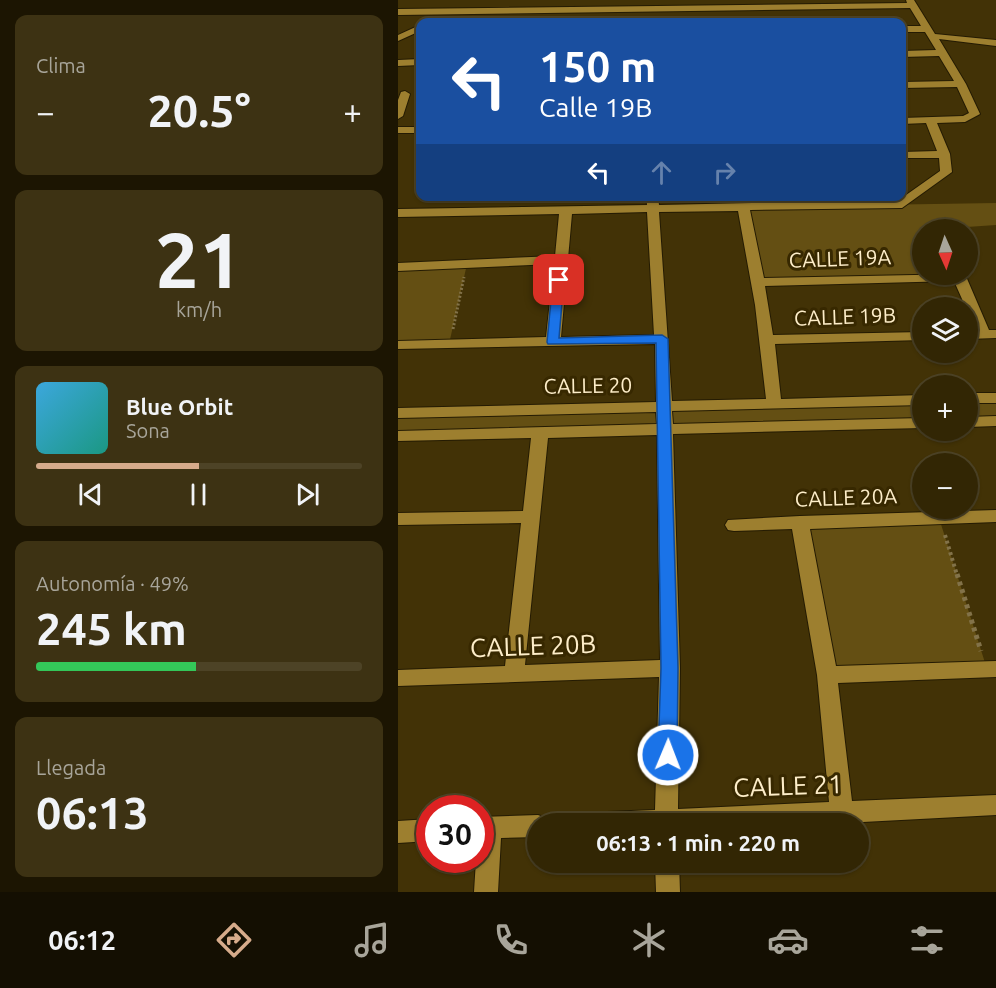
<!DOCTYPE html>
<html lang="es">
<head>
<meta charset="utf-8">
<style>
  :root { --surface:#322604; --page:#3d3213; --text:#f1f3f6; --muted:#a8a59a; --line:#4d4326; --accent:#d6ab8b }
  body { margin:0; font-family:Ubuntu,sans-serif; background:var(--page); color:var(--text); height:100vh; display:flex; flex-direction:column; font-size:22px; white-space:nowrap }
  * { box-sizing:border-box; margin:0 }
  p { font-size:20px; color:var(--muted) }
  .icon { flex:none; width:33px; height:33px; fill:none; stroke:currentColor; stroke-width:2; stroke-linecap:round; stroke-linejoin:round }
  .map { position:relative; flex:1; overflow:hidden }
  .details { display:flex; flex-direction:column; gap:15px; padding:15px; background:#1c1502; width:398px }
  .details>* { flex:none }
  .guide { position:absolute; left:18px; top:18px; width:490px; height:183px; border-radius:12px; box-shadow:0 2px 4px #0004,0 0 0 2px var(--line); background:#1a4fa0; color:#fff; overflow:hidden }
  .needle { width:39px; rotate:177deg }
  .controls { position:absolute; left:514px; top:219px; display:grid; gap:12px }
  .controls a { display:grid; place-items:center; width:66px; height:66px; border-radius:50%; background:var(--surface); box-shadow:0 2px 4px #0004,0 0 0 2px var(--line); font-size:30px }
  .speed { position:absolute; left:18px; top:795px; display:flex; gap:12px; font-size:30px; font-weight:700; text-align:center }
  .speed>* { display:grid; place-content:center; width:78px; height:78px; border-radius:50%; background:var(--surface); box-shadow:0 2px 4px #0004,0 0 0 2px var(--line); line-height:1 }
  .speed .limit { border:9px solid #d22; background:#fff; color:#111 }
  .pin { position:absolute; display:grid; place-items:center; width:51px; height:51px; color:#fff; margin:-26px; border-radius:12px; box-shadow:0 3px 9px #0006 }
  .me { position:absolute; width:66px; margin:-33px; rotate:1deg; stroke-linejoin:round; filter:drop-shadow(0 0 4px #0008) }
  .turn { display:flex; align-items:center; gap:21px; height:126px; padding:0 24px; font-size:27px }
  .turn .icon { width:78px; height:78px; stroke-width:2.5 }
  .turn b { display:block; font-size:42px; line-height:51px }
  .lanes { display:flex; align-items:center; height:57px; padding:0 24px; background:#0003; justify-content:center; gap:30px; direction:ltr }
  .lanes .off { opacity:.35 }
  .big { font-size:45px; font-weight:600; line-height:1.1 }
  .details .card { flex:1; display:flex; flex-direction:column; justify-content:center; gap:9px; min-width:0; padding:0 21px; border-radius:12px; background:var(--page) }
  .details .dial { align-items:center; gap:0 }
  .dial b { font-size:78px; line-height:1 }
  .song { display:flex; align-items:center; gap:18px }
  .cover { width:72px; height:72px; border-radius:9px; background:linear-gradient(135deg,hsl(200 70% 55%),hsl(170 70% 35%)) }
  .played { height:6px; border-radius:3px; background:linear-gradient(90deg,var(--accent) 50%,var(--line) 50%) }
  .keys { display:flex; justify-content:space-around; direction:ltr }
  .heat { display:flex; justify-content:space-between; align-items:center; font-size:33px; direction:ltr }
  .charge { height:9px; border-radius:4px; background:linear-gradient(90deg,#34c759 49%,var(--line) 0) }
  .trip { position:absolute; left:129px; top:813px; width:342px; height:60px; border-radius:30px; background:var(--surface); box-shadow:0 2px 4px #0004,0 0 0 2px var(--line); font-weight:600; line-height:60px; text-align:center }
  .dock { display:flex; height:96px; justify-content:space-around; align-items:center; background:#140f02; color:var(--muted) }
  .dock .icon { width:42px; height:42px }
  .dock .selected { color:var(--accent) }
  .dock b { font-size:27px; color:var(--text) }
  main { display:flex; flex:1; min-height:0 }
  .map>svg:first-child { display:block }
  .green { fill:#644f13 }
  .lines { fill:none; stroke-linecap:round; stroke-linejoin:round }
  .minor-casing { stroke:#241b03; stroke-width:2 }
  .path-far2 { stroke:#827249; stroke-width:3; stroke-dasharray:2 2; stroke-linecap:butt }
  .path-far1 { stroke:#827249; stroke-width:4; stroke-dasharray:3 3; stroke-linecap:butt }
  .path { stroke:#827249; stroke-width:5; stroke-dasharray:4 4; stroke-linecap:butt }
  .minor { fill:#9d7f2f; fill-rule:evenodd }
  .route { fill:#1a73e8; stroke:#114b97; stroke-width:1.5 }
  .labels { text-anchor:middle; stroke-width:6; stroke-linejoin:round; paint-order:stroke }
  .street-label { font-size:21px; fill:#feeec9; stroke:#372800 }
  .near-street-label { font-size:26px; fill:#feeec9; stroke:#372800 }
</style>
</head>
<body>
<main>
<section class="details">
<div class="card"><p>Clima</p>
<div class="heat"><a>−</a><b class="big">20.5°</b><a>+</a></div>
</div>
<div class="card dial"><b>21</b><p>km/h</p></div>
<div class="card">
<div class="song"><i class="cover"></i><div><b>Blue Orbit</b><p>Sona</p></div></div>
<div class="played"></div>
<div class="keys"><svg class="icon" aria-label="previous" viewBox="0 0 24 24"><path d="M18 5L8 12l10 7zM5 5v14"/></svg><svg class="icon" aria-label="pause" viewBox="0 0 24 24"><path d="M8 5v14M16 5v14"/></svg><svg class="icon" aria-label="next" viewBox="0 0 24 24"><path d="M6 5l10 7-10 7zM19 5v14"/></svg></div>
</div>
<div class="card"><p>Autonomía · 49%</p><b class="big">245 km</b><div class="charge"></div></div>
<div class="card"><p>Llegada</p><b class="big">06:13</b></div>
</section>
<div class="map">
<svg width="599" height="892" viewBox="0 0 599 892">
  <rect width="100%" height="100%" fill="#423206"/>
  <path class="green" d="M598 203V225L525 230V274L560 275 361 282 345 207Z
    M69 264 51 344 0 345V267Z
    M570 398H598V421L570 422Z
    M525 400V423L0 436V413Z
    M541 518 589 669 429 675 402 522Z"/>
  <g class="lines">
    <g class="minor-casing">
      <path id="minor" d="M508 0H516L537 34 599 40V46L541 39 568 84 582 114 567 122 539 123 552 154 554 172 504 208 352 210 366 278 567 274 591 330H599V338L570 339V331L577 330 570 308H568L556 281 367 286 375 335 525 332V340L377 344 383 399 525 395V405L274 411 275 424 525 418V428L275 434 282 668 280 809 431 802 419 675 394 529 336 531 330 530 327 525 330 520 402 516 599 510V522L412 529 438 666 599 661V677L440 683 454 801 599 795V815L427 824H174L177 816 185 813 257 810 261 677 0 686V670L107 666 123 523 0 525V513L125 511 133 438 0 441V431L259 424 258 412 0 418V408L258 402 257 344 0 349V341L148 337 156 264 0 271V263L157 256 161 214 0 217V209L249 205 248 196H260L261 205 501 200 542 171 541 158H504V152L539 151 528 123 504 124V118L565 116 571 113 559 87 504 88V82L556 81 541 56 504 57V51L538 50 527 32H504V26H523L512 8 0 15V9L509 3ZM340 211 357 305 368 399 274 401 261 212ZM249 212 256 335 163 337 174 214ZM259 435 262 660 127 665 150 438Z
        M22 25V31L0 41V35Z
        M22 59V65L0 66V60Z
        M7 91 12 94 5 116 0 119V100L3 92Z
        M0 127H22V133H0Z
        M570 393H599V403H570Z
        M599 416V426L570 427V417Z
        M140 815 148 818 151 824H140V837L103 838 100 892H76L78 860H82V817Z
        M32 819V841L0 843V821Z
        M257 862H281L282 892H258Z"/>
    </g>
    <path class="path-far2" d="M55 329 66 277"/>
    <path class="path-far1" d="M547 535 559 575"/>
    <path class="path" d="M559 574 583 651"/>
    <use href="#minor" class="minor"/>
  </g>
  <path class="route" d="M161 277 166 280 161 338 264 335 270 339 280 668 279 755 276 760 270 763 263 760 260 755 263 668 258 343 150 344 149 342 155 280Z"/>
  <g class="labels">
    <g class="street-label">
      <text transform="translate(442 259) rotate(-2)" y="7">CALLE 19A</text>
      <text transform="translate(447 317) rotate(-2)" y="7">CALLE 19B</text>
      <text transform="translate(190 386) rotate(-1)" y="7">CALLE 20</text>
      <text transform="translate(448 498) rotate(-2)" y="7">CALLE 20A</text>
    </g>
    <g class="near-street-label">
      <text transform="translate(135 646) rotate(-2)" y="9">CALLE 20B</text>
      <text transform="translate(390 786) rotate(-2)" y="9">CALLE 21</text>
    </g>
  </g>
</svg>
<div class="controls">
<a><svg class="needle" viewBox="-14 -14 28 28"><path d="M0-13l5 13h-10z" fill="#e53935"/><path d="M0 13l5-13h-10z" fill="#a8a59a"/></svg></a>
<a><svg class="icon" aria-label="layers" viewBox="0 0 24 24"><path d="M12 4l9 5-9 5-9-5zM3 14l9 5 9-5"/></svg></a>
<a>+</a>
<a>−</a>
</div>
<div class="speed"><div class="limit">30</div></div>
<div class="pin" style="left:161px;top:280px;background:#d93025"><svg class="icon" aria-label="arrive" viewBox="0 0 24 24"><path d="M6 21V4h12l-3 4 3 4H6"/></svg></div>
<svg class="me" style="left:270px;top:755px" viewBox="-20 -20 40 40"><circle r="17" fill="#1a73e8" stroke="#fff" stroke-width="3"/><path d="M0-11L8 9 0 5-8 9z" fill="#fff"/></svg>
<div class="trip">06:13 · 1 min · 220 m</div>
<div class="guide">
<div class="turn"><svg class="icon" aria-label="left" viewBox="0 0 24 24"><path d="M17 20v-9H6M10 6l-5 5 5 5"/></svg><div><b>150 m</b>Calle 19B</div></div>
<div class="lanes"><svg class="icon" aria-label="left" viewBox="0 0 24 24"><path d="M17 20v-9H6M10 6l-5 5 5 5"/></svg><svg class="icon off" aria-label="ahead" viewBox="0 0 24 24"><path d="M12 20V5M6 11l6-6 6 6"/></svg><svg class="icon off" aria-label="right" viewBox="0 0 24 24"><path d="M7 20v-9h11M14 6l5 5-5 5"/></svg></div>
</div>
</div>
</main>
<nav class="dock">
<b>06:12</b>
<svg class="icon selected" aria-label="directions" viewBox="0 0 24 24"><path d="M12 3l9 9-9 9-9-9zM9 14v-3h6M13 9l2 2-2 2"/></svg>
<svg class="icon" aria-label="music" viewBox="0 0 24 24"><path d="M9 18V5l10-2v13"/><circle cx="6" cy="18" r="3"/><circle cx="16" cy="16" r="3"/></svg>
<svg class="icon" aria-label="phone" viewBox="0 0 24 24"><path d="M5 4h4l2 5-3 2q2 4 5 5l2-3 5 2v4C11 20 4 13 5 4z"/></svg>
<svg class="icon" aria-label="climate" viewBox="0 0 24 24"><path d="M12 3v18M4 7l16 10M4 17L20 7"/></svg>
<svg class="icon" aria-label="car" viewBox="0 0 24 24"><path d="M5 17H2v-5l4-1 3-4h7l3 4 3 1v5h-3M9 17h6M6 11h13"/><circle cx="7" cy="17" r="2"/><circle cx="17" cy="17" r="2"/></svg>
<svg class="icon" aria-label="filters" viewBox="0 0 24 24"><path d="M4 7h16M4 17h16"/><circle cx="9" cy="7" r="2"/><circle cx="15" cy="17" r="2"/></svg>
</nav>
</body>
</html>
